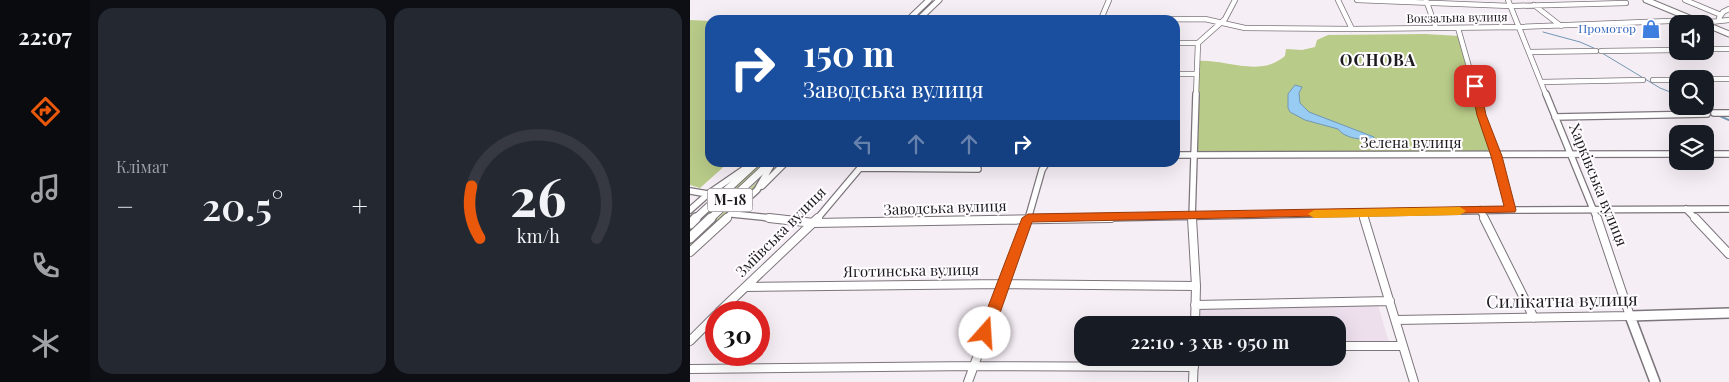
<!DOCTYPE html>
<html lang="uk">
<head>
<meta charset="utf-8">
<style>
  :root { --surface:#171b24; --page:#242831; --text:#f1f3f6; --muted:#9ea1a6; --line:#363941; --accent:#ea580c }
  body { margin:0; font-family:"Playfair Display",serif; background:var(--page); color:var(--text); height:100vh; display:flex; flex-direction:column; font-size:19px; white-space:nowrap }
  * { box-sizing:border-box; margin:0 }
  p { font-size:16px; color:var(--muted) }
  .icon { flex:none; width:28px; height:28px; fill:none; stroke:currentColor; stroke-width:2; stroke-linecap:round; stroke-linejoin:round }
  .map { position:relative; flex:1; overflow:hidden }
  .details { display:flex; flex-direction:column; gap:8px; padding:8px; background:#0d0f14; width:600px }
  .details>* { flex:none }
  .banner { position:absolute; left:15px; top:15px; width:475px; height:152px; border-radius:15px; box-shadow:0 5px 20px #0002; background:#1a4fa0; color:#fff; overflow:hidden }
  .controls { position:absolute; left:979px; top:15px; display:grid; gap:10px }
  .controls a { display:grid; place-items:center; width:45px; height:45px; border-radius:10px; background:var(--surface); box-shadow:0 5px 20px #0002; font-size:25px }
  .speed { position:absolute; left:15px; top:301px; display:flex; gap:10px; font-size:25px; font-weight:700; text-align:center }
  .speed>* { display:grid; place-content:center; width:65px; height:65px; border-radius:50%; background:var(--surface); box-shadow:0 5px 20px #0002; line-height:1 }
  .speed .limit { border:8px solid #d22; background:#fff; color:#111 }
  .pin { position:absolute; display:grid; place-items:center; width:42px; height:42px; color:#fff; margin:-21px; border-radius:10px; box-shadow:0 2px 8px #0006 }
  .me { position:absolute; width:55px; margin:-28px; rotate:19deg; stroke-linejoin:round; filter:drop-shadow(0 0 4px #0008) }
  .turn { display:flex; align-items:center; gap:18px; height:105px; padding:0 15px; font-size:22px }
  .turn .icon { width:65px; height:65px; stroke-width:2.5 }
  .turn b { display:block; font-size:35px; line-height:42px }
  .lanes { display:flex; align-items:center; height:48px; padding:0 15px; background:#0003; justify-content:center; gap:25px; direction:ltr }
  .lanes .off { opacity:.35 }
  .big { font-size:38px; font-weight:600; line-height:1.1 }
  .details .card { flex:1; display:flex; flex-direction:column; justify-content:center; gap:8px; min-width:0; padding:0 18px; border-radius:15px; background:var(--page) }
  .details .dial { align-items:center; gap:0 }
  .dial svg { height:130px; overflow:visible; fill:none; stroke:var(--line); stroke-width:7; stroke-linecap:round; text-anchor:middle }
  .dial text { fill:var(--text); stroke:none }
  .heat { display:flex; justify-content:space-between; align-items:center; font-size:28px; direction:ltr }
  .details .tiles { flex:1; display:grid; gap:8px; grid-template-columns:repeat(2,1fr) }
  .trip { position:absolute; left:384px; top:316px; width:272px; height:50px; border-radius:15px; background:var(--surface); box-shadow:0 5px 20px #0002; font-weight:600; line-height:50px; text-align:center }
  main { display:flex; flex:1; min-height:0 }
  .menu { display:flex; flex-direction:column; width:90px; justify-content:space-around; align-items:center; background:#090b0e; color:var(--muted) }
  .menu .icon { width:35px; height:35px }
  .menu .current { color:var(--accent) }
  .menu b { font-size:22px; color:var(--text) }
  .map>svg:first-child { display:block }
  .built { fill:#eddfec }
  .green { fill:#b9cb88 }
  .water { fill:#98ccf3; stroke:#7397b3 }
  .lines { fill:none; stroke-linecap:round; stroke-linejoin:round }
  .stream-far1 { stroke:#7397b3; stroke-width:1 }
  .stream { stroke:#7397b3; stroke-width:2 }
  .minor-far2-casing { stroke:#7c757b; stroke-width:6 }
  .minor-far1-casing { stroke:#7c757b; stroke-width:8 }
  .minor-casing { stroke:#7c757b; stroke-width:10 }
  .major-far2-casing { stroke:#7c757b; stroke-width:7 }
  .major-far1-casing { stroke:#7c757b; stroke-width:9 }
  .major-casing { stroke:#7c757b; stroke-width:12 }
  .minor-far2 { stroke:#fff; stroke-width:4.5 }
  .minor-far1 { stroke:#fff; stroke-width:5.5 }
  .minor { stroke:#fff; stroke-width:8 }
  .major-far2 { stroke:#fff; stroke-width:5 }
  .major-far1 { stroke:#fff; stroke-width:7 }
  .major { stroke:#fff; stroke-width:9 }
  .route { fill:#ea580c; stroke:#983908 }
  .slow { fill:#f59e0b }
  .labels { text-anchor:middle; stroke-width:4; stroke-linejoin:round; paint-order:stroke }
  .far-street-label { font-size:12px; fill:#1d1b1d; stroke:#fffdff }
  .far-shop-label { font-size:12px; fill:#366cbe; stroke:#fffdff; text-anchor:end }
  .shield { fill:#fffdff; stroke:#615f61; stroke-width:1 }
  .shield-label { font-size:14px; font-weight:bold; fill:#1d1b1d }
  .street-label { font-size:15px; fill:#1d1b1d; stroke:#fffdff }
  .far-district-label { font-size:16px; font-weight:bold; letter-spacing:1px; fill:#1d1b1d; stroke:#fffdff }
  .near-street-label { font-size:18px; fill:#1d1b1d; stroke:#fffdff }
</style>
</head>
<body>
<main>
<nav class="menu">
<b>22:07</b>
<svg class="icon current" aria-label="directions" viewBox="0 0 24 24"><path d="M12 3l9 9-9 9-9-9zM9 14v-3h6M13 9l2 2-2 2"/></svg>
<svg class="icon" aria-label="music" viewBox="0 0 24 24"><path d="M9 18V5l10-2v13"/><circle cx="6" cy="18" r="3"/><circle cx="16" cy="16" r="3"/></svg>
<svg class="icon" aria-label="phone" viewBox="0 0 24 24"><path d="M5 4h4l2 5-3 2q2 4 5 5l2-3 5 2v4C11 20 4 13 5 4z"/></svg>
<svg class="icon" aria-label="climate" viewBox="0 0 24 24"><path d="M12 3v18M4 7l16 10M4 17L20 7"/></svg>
</nav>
<section class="details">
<div class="tiles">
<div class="card"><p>Клімат</p>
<div class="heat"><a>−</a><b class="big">20.5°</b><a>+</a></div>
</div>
<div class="card dial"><svg viewBox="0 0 100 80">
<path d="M14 69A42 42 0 1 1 86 69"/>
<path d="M14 69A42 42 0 0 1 9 37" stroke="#ea580c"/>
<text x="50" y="56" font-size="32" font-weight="700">26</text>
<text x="50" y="72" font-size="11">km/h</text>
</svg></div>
</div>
</section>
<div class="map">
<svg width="1039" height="382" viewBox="0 0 1039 382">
  <rect width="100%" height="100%" fill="#f6eef5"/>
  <path class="built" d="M688 305 699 342H648V325H511V306Z"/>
  <path class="green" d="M0 20 20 21V162L38 163 10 188 0 185Z
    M735 34 770 36 791 115 806 156 505 155 507 61C537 59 569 78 595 56L596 49 612 50 625 47 627 40 638 35Z
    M71 163H75L0 233V229Z
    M68 181 59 195 0 249V244Z"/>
  <path class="water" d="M605 85 612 87 609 93 610 103 619 112 684 137V139C673 140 655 139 648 129L615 120 600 112 598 108V94Z"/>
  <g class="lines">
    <path class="stream-far1" d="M853 32 890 42 906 49
      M912 53 970 88 988 95"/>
    <path class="stream" d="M985 94 988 95
      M1007 106 1039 120"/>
    <g class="minor-far2-casing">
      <path id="minor-far2" d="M648 0 662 29
        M667 0 821 6 936 3
        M736 0 746 28
        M818 0 856 95
        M995 0 1031 15
        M844 5 871 26
        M1029 18 1033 12 1039 9
        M411 19 419 0
        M228 20 515 19 555 28 662 29 829 27 1005 20
        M1011 23 1039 20
        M768 28 787 95
        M485 43H508L535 19 545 0
        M1015 49H1039
        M911 51 988 50
        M839 52 906 51
        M485 74H506
        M1015 79H1039
        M963 80H988
        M851 82 953 80
        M506 95 508 43"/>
    </g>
    <g class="minor-far1-casing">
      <path id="minor-far1" d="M787 94 791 115 806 156 820 210
        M856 94 907 219
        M1024 113H1039
        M865 117 1017 114
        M1015 154H1039
        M485 155 988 154
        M72 186 96 162
        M0 191 18 194
        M996 209 1006 219
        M0 210 18 194 63 163
        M790 210 795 219
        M42 214 90 219
        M673 214 675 219
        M35 219 67 190 83 162
        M127 219 170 168 288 169
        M338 219 352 170 357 162
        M359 219 820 210 1039 209
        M502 219 506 94"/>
    </g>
    <g class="minor-casing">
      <path id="minor" d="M79 218 124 223 421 218
        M502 218 506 286 505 325
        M674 218 724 382
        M794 218 844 318
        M1005 218 1039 254
        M0 252 37 218
        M56 287 313 284 506 286
        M505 305 700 301
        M29 312 128 218
        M706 320 940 316 907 218
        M0 341 26 315
        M648 346H713
        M0 369 284 366 504 367
        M278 382 338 218
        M503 382 504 358"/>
    </g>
    <g class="major-far2-casing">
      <path id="major-far2" d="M956 0 1014 24
        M218 20 239 0
        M228 20 249 0
        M1015 24 1039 34"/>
    </g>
    <g class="major-far1-casing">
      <path id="major-far1" d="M5 219 67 162
        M20 219 81 162"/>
    </g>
    <g class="major-casing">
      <path id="major" d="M0 224 6 218
        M0 238 21 218
        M965 382 940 316 1039 313"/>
    </g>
    <use href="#minor-far2" class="minor-far2"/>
    <use href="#minor-far1" class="minor-far1"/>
    <use href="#minor" class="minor"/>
    <use href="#major-far2" class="major-far2"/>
    <use href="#major-far1" class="major-far1"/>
    <use href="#major" class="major"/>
  </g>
  <path class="route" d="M785 83 790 86 796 115 812 156 826 210 825 212 342 222 303 333 301 337 295 339 290 337 288 333 332 218 338 214 814 206 801 156 787 115 781 86Z"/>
  <path class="slow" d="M770 207 776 211 770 215 624 218 618 214 624 210Z"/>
  <defs>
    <g id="shop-bare" transform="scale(1.5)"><path d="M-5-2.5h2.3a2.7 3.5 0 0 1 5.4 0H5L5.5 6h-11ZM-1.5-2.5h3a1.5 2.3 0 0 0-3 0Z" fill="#3f7fe0" stroke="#fffdff" stroke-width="2.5" paint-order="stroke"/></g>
  </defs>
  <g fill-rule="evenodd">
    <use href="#shop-bare" x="961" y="29"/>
  </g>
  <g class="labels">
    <g class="far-street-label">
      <text transform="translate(767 18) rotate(-1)" y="4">Вокзальна вулиця</text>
    </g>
    <g class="far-shop-label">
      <text x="946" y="33">Промотор</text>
    </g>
    <rect class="shield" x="17.5" y="188.5" width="45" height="23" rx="4"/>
    <g class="shield-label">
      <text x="40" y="205">М-18</text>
    </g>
    <g class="street-label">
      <text x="721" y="148">Зелена вулиця</text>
      <text transform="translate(908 185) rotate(68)" y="5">Харківська вулиця</text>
      <text transform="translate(255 208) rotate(-2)" y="5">Заводська вулиця</text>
      <text transform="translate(91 232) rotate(-45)" y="5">Зміївська вулиця</text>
      <text transform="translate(221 271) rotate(-1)" y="5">Яготинська вулиця</text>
    </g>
    <g class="far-district-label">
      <text x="688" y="66">ОСНОВА</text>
    </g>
    <g class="near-street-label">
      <text transform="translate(872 301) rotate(-1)" y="6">Силікатна вулиця</text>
    </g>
  </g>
</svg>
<div class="controls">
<a><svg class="icon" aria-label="sound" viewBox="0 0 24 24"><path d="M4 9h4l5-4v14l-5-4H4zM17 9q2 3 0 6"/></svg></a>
<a><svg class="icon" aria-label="search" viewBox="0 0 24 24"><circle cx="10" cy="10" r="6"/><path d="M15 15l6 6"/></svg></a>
<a><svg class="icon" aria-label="layers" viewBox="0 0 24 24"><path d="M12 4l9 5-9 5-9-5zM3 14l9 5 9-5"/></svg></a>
</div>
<div class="speed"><div class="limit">30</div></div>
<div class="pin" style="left:785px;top:86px;background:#d93025"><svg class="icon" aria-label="arrive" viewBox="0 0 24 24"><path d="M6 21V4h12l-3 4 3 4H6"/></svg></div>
<svg class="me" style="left:295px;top:333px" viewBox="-20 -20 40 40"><circle r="19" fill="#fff"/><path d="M0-13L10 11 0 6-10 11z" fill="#ea580c"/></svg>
<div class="trip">22:10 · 3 хв · 950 m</div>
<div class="banner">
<div class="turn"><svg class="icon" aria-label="right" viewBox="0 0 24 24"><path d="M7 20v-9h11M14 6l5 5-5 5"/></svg><div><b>150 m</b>Заводська вулиця</div></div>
<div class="lanes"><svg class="icon off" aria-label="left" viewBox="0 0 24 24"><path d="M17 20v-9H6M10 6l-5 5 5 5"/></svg><svg class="icon off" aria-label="ahead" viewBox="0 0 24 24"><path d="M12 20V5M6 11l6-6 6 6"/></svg><svg class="icon off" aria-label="ahead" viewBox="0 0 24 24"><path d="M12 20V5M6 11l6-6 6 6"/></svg><svg class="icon" aria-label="right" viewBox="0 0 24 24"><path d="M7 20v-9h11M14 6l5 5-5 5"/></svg></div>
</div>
</div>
</main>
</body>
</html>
